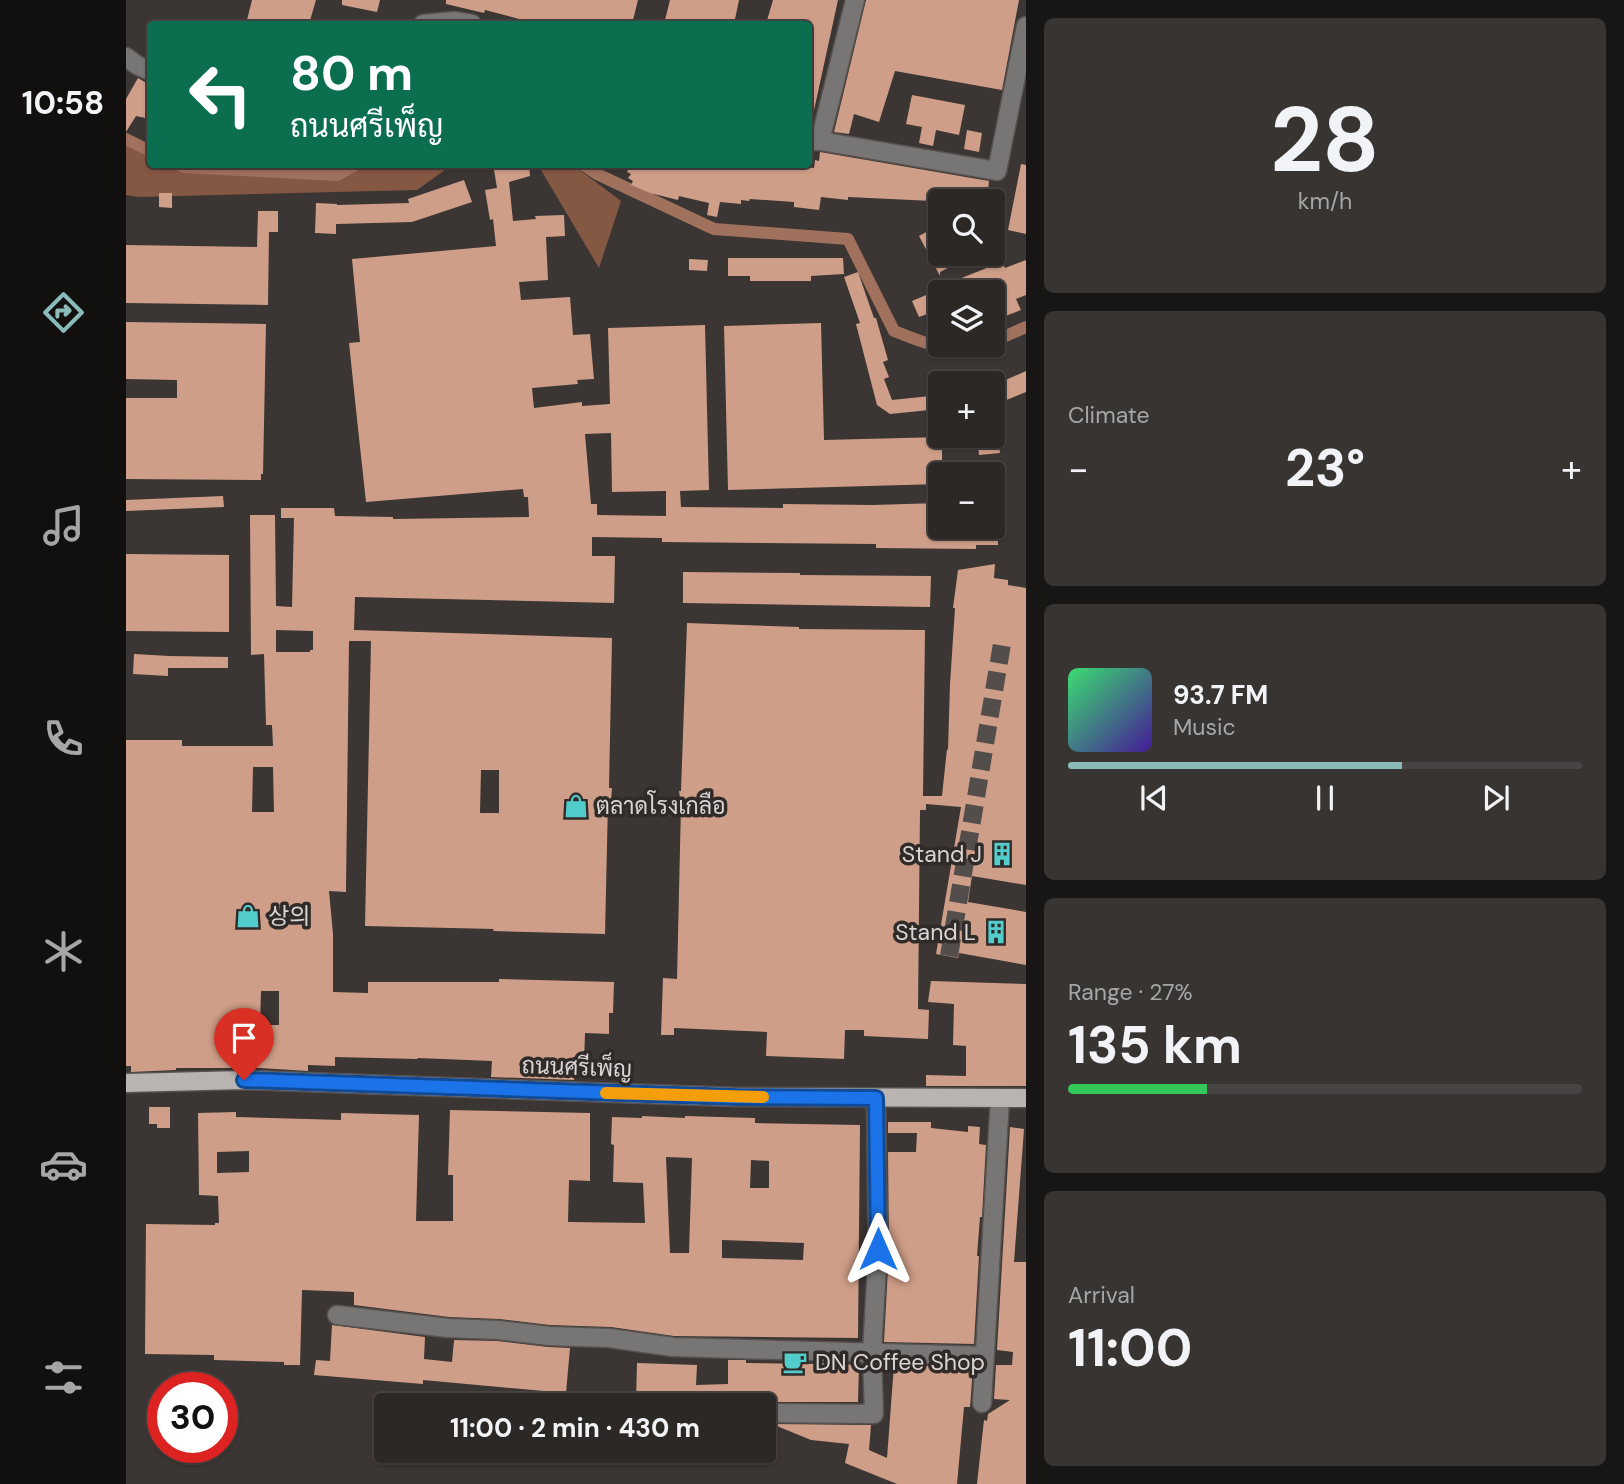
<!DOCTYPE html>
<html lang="en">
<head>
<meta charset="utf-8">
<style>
  :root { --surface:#2c2826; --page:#383432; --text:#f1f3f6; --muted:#a6a6a7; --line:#484443; --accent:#8bbbb9 }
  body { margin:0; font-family:"DM Sans","Noto Sans KR",Sarabun,sans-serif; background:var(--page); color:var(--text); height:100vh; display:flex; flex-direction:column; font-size:26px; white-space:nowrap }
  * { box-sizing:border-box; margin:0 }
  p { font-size:23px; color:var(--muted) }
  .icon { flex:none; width:38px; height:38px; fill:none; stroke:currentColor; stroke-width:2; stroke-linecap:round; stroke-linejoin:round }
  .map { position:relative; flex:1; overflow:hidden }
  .details { display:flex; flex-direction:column; gap:18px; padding:18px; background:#181615; width:598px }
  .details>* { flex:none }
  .guide { position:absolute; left:21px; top:21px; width:665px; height:147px; border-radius:7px; box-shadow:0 2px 5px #0004,0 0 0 2px var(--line); background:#0b6e4f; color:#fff; overflow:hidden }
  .tools { position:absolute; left:802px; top:189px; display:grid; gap:14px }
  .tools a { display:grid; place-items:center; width:77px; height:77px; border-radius:7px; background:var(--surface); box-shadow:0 2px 5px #0004,0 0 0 2px var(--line); font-size:35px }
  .speed { position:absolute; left:21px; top:1372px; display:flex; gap:14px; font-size:35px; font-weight:700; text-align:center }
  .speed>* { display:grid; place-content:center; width:91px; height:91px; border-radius:50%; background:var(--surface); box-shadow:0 2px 5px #0004,0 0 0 2px var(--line); line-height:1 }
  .speed .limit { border:10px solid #d22; background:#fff; color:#111 }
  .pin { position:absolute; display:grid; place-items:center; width:60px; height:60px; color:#fff; margin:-72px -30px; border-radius:50% 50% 50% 0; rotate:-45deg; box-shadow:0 0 7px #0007 }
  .pin .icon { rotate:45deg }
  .me { position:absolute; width:77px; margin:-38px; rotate:0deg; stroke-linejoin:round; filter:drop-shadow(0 0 5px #0008) }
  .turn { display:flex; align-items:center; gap:24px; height:147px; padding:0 28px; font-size:32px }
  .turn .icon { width:91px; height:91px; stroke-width:2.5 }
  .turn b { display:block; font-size:49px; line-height:60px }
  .big { font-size:52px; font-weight:700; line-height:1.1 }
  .details .tile { flex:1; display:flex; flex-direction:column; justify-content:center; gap:10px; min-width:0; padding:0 24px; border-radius:10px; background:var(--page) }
  .details .dial { align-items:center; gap:0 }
  .dial b { font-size:91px; line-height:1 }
  .song { display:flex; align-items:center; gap:21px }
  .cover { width:84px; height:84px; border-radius:10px; background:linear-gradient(135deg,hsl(140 70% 55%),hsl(260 70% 35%)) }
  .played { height:7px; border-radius:4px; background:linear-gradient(90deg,var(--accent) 65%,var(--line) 65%) }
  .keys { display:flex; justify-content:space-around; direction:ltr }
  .heat { display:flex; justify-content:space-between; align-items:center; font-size:38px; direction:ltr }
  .charge { height:10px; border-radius:5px; background:linear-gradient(90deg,#34c759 27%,var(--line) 0) }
  .trip { position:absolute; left:248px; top:1393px; width:402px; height:70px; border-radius:7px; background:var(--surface); box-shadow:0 2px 5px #0004,0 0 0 2px var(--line); font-weight:700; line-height:70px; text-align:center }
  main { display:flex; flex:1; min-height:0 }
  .dock { display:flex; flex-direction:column; width:126px; justify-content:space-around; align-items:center; background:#12100f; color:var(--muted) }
  .dock .icon { width:49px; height:49px }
  .dock .selected { color:var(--accent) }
  .dock b { font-size:32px; color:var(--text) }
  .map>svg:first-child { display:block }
  .forest { fill:#855844 }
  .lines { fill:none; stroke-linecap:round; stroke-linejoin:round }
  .canal { stroke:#a0715d; stroke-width:12 }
  .building { fill:#cf9e88; fill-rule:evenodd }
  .minor-tunnel { stroke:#534d4b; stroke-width:18; stroke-dasharray:18 9; stroke-linecap:butt }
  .minor-casing { stroke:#575250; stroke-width:21 }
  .major-casing { stroke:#575250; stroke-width:21 }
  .minor { stroke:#787674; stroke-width:18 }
  .major { stroke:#bab4b1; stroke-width:18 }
  .route-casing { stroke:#114b97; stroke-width:18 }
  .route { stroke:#1a73e8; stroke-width:12 }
  .slow { stroke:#f59e0b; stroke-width:12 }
  .labels { text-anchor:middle; stroke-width:7; stroke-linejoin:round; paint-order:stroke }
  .poi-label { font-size:23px; fill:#d9d5d4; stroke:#302b29; text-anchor:start }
  .street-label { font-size:23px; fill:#d9d5d4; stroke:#302b29 }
</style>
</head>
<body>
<main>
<nav class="dock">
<b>10:58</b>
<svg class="icon selected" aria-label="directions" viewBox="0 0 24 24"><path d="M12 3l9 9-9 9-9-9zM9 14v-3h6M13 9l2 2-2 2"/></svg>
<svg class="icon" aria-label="music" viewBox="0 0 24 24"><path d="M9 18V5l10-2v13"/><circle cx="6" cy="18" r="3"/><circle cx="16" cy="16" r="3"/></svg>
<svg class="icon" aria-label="phone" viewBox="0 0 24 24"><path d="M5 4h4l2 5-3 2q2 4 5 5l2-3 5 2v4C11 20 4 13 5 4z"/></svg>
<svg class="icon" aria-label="climate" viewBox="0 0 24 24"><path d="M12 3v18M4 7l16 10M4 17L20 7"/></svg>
<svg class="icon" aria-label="car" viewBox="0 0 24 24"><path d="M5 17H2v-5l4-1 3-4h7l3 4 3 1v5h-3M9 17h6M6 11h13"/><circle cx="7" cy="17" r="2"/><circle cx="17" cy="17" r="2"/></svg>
<svg class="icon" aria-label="filters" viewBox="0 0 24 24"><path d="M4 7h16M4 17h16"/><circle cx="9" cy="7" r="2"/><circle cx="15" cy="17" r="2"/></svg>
</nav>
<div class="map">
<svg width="900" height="1484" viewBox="0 0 900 1484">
  <rect width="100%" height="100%" fill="#3b3533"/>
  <path class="forest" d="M0 142 24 153V164L48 165 57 169 211 177 232 165H326L291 190 13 197 0 195Z
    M412 165H447L495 201 473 268Z"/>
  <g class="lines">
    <path class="canal" d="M0 139 24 151
      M53 164 58 167 211 175 231 164
      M456 164 471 174 588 229 722 239 768 331C797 342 830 358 860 345
      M866 342 900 327"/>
  </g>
  <path class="building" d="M126 0H190L183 24H120Z
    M216 0H254L251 12 216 5Z
    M320 0H512L506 24H412L359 10 358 13 320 4Z
    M544 0H613L608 24H538Z
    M647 0H712L687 115 682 114V24H640Z
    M740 0H893L876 90 769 71 753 122 728 114 723 134 708 132Z
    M12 78 24 85V119L10 116 0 132V99Z
    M786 95 839 105 833 135 810 130 807 146 793 143 796 127 780 124Z
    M841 130 856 133 853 152 838 149Z
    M694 152 863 181 861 201H814V254H849L814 272V276L793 236 804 230 807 201 722 197V200L695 197 693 210 668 207V202L624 199 623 201 615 200V204L594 202 591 217 581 215 583 203 553 196 552 200 524 193 505 185 507 181 502 178 505 174 501 172 504 164H661L688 168 689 160 693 161Z
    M367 164H403L404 176 383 182 387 221 410 219 409 216 438 215 439 236 420 237 422 280 393 282 395 300 444 297 447 335 464 334 468 379 451 380 452 384 406 388 408 408 456 402V406L484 404 482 328 579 325 583 490 554 491 555 507 657 508V504L746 505 814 503V527H872V545H850V549L750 548V544L536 542V538L466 537V556H489L488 603 229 597 228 630 486 638 483 788H486L485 802H482L479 934 367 931 368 929 239 926 245 641H223L220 892 203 891 207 934V992L242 993V982H373V979L488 982 487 1013H483V1034L459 1033 458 1064H449L448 1080 365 1077 366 1061 292 1058 291 1059 209 1057V1066L182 1065V1071L134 1068H50V1070L5 1072V1066H0V740H56V746H147L146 725H140L138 654 125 655 124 515H149L150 606 166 607 168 518H155V508H208L209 516 267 517V519L403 517 402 497H398L397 489 240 502 231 419 223 343 234 342 226 259 370 246 367 219 364 220 359 190 371 188ZM485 433 486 492 540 491V516L471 515V504H465L459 434ZM150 630 187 631V650H184V652H150ZM127 767H147L148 812H126ZM355 770H373V813H354ZM135 991H153V1025H134Z
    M895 164 900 165V234L882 230Z
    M338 180 346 202 286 222 210 224V234L189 233 190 203 211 204V205L283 203 282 199Z
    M33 193H46V208L33 207Z
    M132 211H152V232H143L142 305 0 303V245L131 247Z
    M602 258H717L718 274 685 276V281H624V276H602Z
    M563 259 582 260 581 271 563 270Z
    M900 260V295L890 299 895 310 866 321V292H814V335H812L804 313 793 317 786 301 807 292H800L876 262 879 268Z
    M732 272 748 318H750L762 360 757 362 763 377 758 379 766 400 814 395V409L764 414 751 405 730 324 734 323 718 277Z
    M0 322 140 324 137 474H135V480L0 479V398H51V380L0 379Z
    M695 323 698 440 816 437V474H814V484L602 490 598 326Z
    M900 371V392L878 401 879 415 866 416V386Z
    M851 436H872L874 453 853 455Z
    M97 496 98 507 0 511V500Z
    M0 554 103 555V632L0 631Z
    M869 564 868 578 882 580V585L900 588V885L846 876 842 902 900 912V965L833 953 832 958 810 954 835 807 800 804V810H794L792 1009 803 1010 802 1039 738 1036V1030H719L718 1059 640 1056 641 1032 548 1028V1035H535L537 978 551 979 555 805 553 791H555L561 623 673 627V629L799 630 797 796H816L821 749 822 750 824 684 829 608H827L832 570Z
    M557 572 674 573V575L805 576 804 607 557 603Z
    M8 654 43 656 102 657V668H42V676L7 674Z
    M805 981 900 984V1086H800V1075L840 1076V1046L827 1045 828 1004 802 1002Z
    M23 1107H44V1128H31V1124H23Z
    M324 1110 464 1113V1181L443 1180 442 1222 519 1223 517 1183 487 1182 488 1145 485 1144 486 1117 516 1118V1116L559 1118V1116L629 1118V1123L734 1125 732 1338 548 1336 485 1327 424 1325 373 1319 323 1317 228 1305V1292L176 1290 174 1365H158V1362L88 1360V1355L19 1354 20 1224 89 1225V1223H93L92 1196 73 1195 72 1113 110 1112V1117L215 1120V1113L293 1115 290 1221H327V1175H322ZM123 1151V1172L91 1173V1152ZM540 1157 566 1158 563 1253H544ZM625 1160 643 1161V1188H624ZM596 1240 678 1243 677 1260 596 1258Z
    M762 1122H805V1128L842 1132V1126L854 1127 853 1144 860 1145 856 1217H854L851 1256H853L848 1344 758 1342 763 1250 762 1152H790L791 1133H762Z
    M884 1127 898 1129 888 1262H900V1484H851L858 1420 861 1421 862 1414 884 1400 868 1399 870 1365H886L887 1352 871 1350Z
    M206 1325 299 1337 298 1359 326 1362 328 1340 371 1341 422 1347 444 1348 440 1393 297 1380V1384L188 1375 190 1360 204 1361Z
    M602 1360H620V1363L694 1364V1363L733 1365 732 1402H639L631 1405H574V1403L510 1401 511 1363 571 1365 570 1385 602 1384Z
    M768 1365 847 1367 844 1407H838L831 1484H771L719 1463 723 1444 685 1440 646 1424 745 1425 743 1450 761 1458Z"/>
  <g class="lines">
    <path class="minor-tunnel" d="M823 956 877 638"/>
    <g class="minor-casing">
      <path id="minor" d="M297 24 328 21 346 24
        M0 57 11 65 24 71
        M682 141H694L871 171 900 26
        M694 141 729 0
        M211 1315 322 1328 372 1330 423 1336 483 1338 547 1347 859 1356
        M856 1403 874 1098
        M639 1413 748 1414 746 1352 752 1249 750 1098"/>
    </g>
    <g class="major-casing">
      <path id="major" d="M0 1083 118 1080 609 1097 900 1098"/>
    </g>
    <use href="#minor" class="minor"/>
    <use href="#major" class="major"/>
  </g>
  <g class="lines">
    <g class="route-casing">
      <path id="route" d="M118 1080 609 1097 750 1098 752 1249"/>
    </g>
    <use href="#route" class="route"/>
    <path class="slow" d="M480 1093 637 1097"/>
  </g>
  <defs>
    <g id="shop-bare" transform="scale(1.89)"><path d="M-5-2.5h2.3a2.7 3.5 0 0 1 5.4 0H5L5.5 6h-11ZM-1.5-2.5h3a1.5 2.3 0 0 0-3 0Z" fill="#52cdcc" stroke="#302b29" stroke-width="2.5" paint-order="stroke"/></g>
    <g id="building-bare" transform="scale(1.89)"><path d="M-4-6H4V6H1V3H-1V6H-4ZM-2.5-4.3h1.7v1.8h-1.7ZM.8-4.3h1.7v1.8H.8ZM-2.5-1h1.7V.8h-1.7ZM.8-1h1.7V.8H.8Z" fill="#52cdcc" stroke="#302b29" stroke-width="2.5" paint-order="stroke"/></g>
    <g id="cafe-bare" transform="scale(1.89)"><path d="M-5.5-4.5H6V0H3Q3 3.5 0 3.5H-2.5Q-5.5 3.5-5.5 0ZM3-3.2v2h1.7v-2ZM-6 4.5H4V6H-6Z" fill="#52cdcc" stroke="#302b29" stroke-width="2.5" paint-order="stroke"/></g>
  </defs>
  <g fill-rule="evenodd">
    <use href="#shop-bare" x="450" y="806"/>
    <use href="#building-bare" x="876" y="854"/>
    <use href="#shop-bare" x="122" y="916"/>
    <use href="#building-bare" x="870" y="932"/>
    <use href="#cafe-bare" x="669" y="1362"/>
  </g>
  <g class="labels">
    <g class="poi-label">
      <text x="470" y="814">ตลาดโรงเกลือ</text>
      <text x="856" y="862" text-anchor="end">Stand J</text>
      <text x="142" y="924">상의</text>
      <text x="850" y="940" text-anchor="end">Stand L</text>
      <text x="689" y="1370">DN Coffee Shop</text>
    </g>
    <g class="street-label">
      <text transform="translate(451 1067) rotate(2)" y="8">ถนนศรีเพ็ญ</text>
    </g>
  </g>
</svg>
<div class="tools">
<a><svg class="icon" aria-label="search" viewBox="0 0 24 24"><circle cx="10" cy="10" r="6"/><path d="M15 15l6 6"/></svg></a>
<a><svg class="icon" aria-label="layers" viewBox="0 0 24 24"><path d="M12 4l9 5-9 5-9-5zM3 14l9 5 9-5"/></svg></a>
<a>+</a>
<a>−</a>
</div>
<div class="speed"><div class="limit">30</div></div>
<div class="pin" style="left:118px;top:1080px;background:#d93025"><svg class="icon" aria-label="arrive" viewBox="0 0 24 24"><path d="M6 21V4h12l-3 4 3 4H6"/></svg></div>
<svg class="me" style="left:752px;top:1249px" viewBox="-20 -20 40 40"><path d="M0-17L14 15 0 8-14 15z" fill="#1a73e8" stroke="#fff" stroke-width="4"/></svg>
<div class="trip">11:00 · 2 min · 430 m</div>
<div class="guide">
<div class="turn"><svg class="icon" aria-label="left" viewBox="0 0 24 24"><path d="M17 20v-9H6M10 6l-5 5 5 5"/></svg><div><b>80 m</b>ถนนศรีเพ็ญ</div></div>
</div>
</div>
<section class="details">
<div class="tile dial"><b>28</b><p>km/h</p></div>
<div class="tile"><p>Climate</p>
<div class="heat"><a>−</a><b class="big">23°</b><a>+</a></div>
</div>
<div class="tile">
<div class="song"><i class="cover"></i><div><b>93.7 FM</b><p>Music</p></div></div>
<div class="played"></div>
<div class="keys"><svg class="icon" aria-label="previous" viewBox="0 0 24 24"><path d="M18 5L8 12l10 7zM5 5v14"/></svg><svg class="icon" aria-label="pause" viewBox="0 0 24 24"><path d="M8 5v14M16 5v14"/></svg><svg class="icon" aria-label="next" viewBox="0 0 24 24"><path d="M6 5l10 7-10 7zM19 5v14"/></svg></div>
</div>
<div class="tile"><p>Range · 27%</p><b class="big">135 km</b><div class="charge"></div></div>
<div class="tile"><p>Arrival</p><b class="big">11:00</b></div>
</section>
</main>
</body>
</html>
